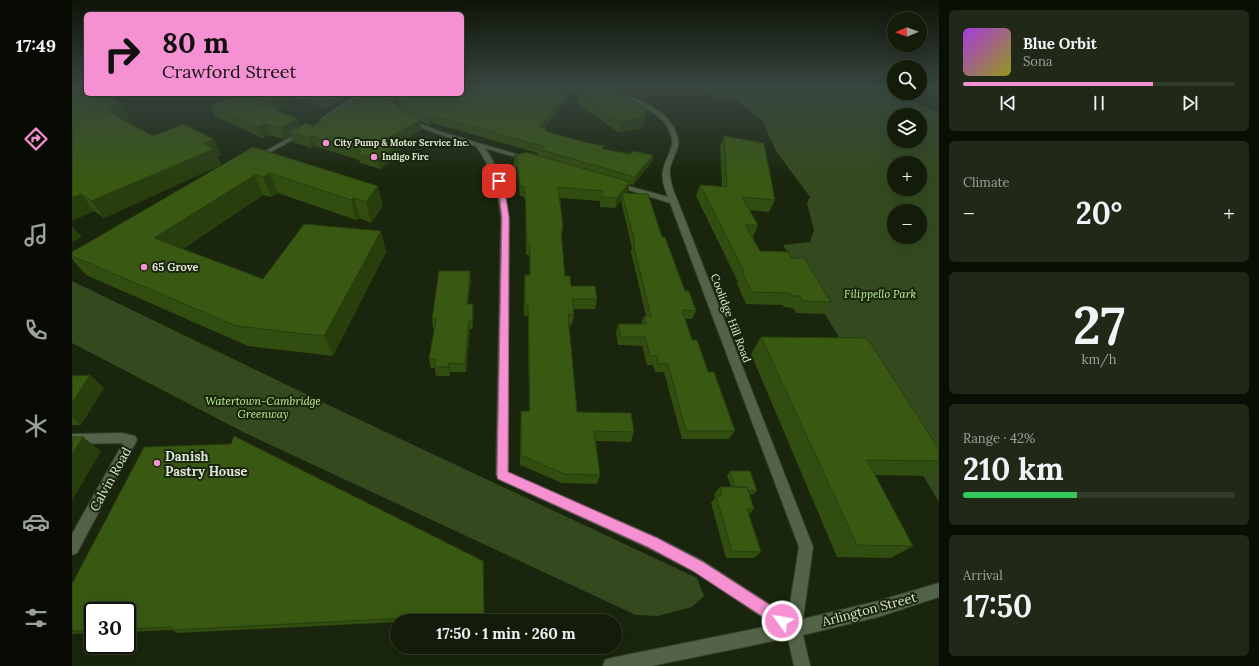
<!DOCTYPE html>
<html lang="en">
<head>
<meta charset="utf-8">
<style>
  :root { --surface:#131c09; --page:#202917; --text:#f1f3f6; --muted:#9da19c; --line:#323a2a; --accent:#f591d2 }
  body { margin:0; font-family:Lora,serif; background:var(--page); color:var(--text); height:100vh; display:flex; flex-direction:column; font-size:15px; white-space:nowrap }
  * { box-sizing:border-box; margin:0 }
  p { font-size:13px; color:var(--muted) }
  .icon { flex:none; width:22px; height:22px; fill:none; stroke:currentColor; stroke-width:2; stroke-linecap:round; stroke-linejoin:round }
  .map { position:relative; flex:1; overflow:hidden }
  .sheet { display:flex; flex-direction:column; gap:10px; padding:10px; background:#0a0f05; width:320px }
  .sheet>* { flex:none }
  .banner { position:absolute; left:12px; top:12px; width:380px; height:84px; border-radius:6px; box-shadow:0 4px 16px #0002,0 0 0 1px var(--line); background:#f591d2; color:#111; overflow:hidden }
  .needle { width:26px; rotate:269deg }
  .controls { position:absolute; left:815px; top:12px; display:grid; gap:8px }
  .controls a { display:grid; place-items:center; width:40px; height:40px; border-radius:50%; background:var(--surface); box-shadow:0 4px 16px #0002,0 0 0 1px var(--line); font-size:20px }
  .speed { position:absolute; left:12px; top:602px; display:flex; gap:8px; font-size:20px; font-weight:700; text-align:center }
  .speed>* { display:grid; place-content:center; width:52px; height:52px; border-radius:50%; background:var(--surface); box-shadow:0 4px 16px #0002,0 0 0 1px var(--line); line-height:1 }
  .speed .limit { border:2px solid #111; border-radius:6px; background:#fff; color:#111 }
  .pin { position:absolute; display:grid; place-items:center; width:34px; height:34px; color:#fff; margin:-17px; border-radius:8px; box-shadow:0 2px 6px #0006 }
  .me { position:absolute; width:44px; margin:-22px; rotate:302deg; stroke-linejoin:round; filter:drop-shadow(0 0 3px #0008) }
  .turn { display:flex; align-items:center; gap:14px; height:84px; padding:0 12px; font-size:18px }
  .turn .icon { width:52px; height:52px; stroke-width:2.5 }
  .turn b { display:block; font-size:28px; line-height:34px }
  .big { font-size:30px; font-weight:800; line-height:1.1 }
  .sheet .widget { flex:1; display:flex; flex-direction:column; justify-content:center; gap:6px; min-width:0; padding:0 14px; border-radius:6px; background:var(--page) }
  .sheet .dial { align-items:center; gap:0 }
  .dial b { font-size:52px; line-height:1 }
  .song { display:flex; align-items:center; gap:12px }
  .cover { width:48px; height:48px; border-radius:6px; background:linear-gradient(135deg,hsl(280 70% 55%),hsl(60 70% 35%)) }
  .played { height:4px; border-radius:2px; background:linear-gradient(90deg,var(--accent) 70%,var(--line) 70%) }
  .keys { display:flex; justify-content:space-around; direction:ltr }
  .heat { display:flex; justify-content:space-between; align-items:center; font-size:22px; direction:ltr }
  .charge { height:6px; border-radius:3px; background:linear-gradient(90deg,#34c759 42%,var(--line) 0) }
  .trip { position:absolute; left:318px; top:614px; width:232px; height:40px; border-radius:20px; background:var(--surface); box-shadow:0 4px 16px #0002,0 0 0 1px var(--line); font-weight:800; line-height:40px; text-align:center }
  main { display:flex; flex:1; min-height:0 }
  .dock { display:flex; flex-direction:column; width:72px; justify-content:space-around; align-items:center; background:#080b04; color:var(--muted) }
  .dock .icon { width:28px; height:28px }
  .dock .active { color:var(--accent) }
  .dock b { font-size:18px; color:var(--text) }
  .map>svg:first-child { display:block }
  .green { fill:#344a1e; fill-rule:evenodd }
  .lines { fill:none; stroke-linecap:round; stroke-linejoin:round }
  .minor-casing { stroke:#354028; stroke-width:2 }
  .minor { fill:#536347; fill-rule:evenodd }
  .wall { fill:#314d0f }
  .shaded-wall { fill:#283e0d }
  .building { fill:#395912; stroke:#283e0d }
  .route { fill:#f591d2; stroke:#9f5e88 }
  .poi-dot { fill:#f591d2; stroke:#19250c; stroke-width:1.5 }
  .labels { text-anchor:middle; stroke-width:4; stroke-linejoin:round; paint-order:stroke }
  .far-poi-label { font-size:9px; font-weight:bold; fill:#dee7d7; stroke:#19250c; text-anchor:start }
  .poi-label { font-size:11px; font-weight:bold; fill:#dee7d7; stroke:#19250c; text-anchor:start }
  .park-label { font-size:11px; font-style:italic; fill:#c2f595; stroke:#19250c }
  .street-label { font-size:11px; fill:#dee7d7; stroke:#19250c }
  .near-poi-label { font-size:13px; font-weight:bold; fill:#dee7d7; stroke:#19250c; text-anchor:start }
  .near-street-label { font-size:13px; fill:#dee7d7; stroke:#19250c }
</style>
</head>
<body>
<main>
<nav class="dock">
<b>17:49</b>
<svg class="icon active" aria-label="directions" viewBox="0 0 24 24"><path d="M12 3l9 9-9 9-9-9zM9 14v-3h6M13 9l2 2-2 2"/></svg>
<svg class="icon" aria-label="music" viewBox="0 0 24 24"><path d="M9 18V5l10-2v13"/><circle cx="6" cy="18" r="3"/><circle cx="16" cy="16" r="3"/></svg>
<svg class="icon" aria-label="phone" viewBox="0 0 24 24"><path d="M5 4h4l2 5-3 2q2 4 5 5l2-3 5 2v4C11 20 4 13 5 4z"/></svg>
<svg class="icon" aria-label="climate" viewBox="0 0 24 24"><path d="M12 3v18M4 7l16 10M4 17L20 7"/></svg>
<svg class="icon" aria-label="car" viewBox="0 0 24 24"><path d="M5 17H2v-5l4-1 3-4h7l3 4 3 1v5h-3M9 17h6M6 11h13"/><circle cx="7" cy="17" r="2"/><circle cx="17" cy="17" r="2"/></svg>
<svg class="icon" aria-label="filters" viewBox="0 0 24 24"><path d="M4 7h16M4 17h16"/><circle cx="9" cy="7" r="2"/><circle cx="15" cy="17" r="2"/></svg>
</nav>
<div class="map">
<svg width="867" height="666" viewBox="0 0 867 666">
  <rect width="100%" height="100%" fill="#19250c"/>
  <path class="green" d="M628 87H808L867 113V502L711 245 738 242 742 230 735 203 738 197 704 151 690 120 659 96 642 99ZM822 115H848V141H822ZM822 163H848V189H822ZM822 211H848V237H822Z
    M212 94H277L255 109Z
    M0 281 269 411 625 578 632 596 620 607 586 616 564 615 173 433 0 343Z"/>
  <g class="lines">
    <g class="minor-casing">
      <path id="minor" d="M490 87C526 87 597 96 606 139 608 148 600 159 598 168 597 175 599 182 601 189L741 547 731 619 806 601 867 583V597L806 617 731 635 738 666H722L716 638 579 666H531L533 660 539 658 702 625 621 571 576 548 426 479 424 475 429 218C426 191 420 168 404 146L366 134 335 122V120H339L370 132 460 159 457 161 413 148C428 169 434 193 437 218L436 472 586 538 631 561 716 616 727 547 598 203 541 185 545 183 596 197C593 189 589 180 591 171 592 160 602 149 600 139 594 107 547 96 520 92 511 90 498 91 490 87Z
        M285 94H292L252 122H248V120Z
        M314 94H320L321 102 326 110 325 111 320 110 315 102Z
        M231 130 234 132 233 133 186 159 181 158Z
        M50 433 63 436 65 440 5 553 0 555V534L51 443 0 444V434Z"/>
    </g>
    <use href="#minor" class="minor"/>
  </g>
  <path class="wall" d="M850 87H867V92Z
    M499 89 498 96 472 128 475 131 532 149 559 154 581 155 579 163 561 185 558 184 556 192 555 193 590 237 613 291 624 311 620 319H613L620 340 636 372 663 431 657 439H610L592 372H583L581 365H575L570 346 546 345 544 333 546 324H569L572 316H574L559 252 560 248 549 201 543 208 528 207V201L488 198 491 227 490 236 493 276 499 286 525 299 523 309H502V314L500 325H497L505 412 562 432 559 442 524 441 528 475 525 484 490 483 448 465 449 411H457L456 316H452V286L453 275H458L457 255H454L453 200 451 196H448L445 168 442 166V156L465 155 466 153 361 123 357 125 348 121 349 130 325 144 329 154 308 169 288 163 287 160 242 146 239 148 221 142 219 135 212 139 198 135 190 138 143 116 138 106 219 104 205 110 228 126H241L326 108 332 111 326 104 325 96Z
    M0 93 58 118 51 120 81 136 142 139 149 155 145 156 149 165 32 218 22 211 0 221Z
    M507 93 573 116 571 128 547 133 506 104Z
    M652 136 703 200 697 212 678 210 686 225 681 237H680L688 251 719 258 759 302 751 314 724 313 721 308 712 307 710 305 674 304 665 284 666 282 624 196 628 185 650 186 648 147Z
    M181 147 311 206 299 223 288 218 284 220 206 193 199 197 191 195 111 249 191 279 309 231 314 252 261 356 176 346 14 275 0 259V252Z
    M398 271 399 280 396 304 402 313 400 329H398L394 372H378V376H364L363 368H359L357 359 362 328H361L360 319Z
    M689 337 867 449V467L854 476 803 475 841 546 819 558 765 557 679 354Z
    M18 375 32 388 9 425H0V376Z
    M658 471 685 491 681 494H677L682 509 677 514 689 552 682 558H654L639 503 643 498 642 494 648 487H659L655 475Z
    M412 565V617L340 621H325V622L106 633 100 630 55 632V611H21V633L0 634V584Z"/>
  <path class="shaded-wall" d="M499 89 498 96 467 135V127Z
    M216 94 219 104 194 115 190 104Z
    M49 103 58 118 48 121 35 111 36 107Z
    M360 115 361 123 357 125 356 118Z
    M573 116 571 128 547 133 549 122Z
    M226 119 229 129 217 132 219 135 212 139 208 128Z
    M348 121 349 130 314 150 312 140Z
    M194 124 198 135 190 138 186 127Z
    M239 136 242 146 239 148 236 138Z
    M142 139 149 155 145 156 149 165 32 218 19 201 131 143Z
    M327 144 329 154 308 169 305 160Z
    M581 155 579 163 561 185 563 177Z
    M198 173 206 193 199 197 191 177Z
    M183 175 191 195 96 259 82 238Z
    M558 182 556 192 551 198 550 193 549 201 543 208 545 198Z
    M306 186 311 206 299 223 294 202Z
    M9 194 22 211 0 221V198Z
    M282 198 288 218 284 220 279 200Z
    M0 226 10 237 0 242Z
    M309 231 314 252 261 356 252 336Z
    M398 271 399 280 395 313V304Z
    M401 304 402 313 400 329V321Z
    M397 321 398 329 394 372 393 364Z
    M377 363 378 372V376L376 367Z
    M18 375 32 388 9 425 0 417V403Z
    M11 437 29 451 0 501V455Z
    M411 561 412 565V617V614Z"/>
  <path class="building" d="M390 87H491L499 89 467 127 475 129 473 131 512 142 532 146 530 149 559 154 560 151 581 155 563 177 466 149 473 147 360 115 356 118 342 111 331 104 325 96 326 94H390Z
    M537 87H539L573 108V116L549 122 507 93Z
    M14 90V94H32L49 103 36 107 41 109 35 111 81 136 111 124 142 139 131 143 142 149 19 201 9 194 0 198V93Z
    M170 94H216L190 104 226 119 208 128 194 124 186 127 138 106Z
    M294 94H300L317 97 326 108 348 121 312 140 327 144 305 160 285 154 289 151 239 136 236 138 217 132 234 123 241 126Z
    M652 136 692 143 703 200 670 197 686 225H673L688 251 716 252 719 258H732L759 302 731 301 728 296H719L718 293 680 292 670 272H672L628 185 655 187Z
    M181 147 306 186 294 202 282 198 279 200 198 173 191 177 183 175 82 238 191 279 232 224 309 231 252 336 164 326 0 256V252Z
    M454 152 558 182 545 198 530 197V191L486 187 491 227 489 232 493 276H498L499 286H523L525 299H500L502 314H496L505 412 559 413 562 432 522 431 528 475 492 474 449 455V411H458L456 305H453V275H458V244H455L453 189 452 186H448L445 158 442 156Z
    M550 193 576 194 590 237H593L613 291H617L624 311 610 310 620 340H625L636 372H642L663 431H614L596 364H586L585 356H578L573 337H549L546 324H574L572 316H579L561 243H563Z
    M367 271H398L395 304H401L400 321H397L393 364 377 363 376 367H363L364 359H357L364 319H360Z
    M689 337 795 338 867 449V461L795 460 841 546 785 545Z
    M18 375 0 403V376Z
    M162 436 411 561 412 614 99 630 100 627 55 629V611H21V630L0 631V584L72 447 159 444Z
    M0 437H11L0 455Z
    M658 471H678L685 491 676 490 675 487H663Z
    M648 487H675L682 509H675L689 552 660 551 644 496H650Z"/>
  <linearGradient id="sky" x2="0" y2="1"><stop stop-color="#0e1407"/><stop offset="0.48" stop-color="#384640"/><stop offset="1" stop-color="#384640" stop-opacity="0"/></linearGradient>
  <rect width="867" height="180" fill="url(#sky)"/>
  <path class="route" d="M427 179 430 181 433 191 437 218 436 472 585 538 631 562 715 616 717 621 715 626 710 628 705 626 621 571 576 547 426 479 425 475 430 218 427 191 424 181Z"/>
  <g class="poi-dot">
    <circle cx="254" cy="143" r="4"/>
    <circle cx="302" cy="157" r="4"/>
    <circle cx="72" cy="267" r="4"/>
    <circle cx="85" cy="463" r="4"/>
  </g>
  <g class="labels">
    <g class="far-poi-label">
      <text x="262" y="146">City Pump &amp; Motor Service Inc.</text>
      <text x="310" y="160">Indigo Fire</text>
    </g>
    <g class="poi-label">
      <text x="80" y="271">65 Grove</text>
    </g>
    <g class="park-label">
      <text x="808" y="298">Filippello Park</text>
      <text x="191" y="405">Watertown-Cambridge<tspan x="191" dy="13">Greenway</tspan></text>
    </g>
    <g class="street-label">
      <text transform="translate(659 318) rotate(69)" y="4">Coolidge Hill Road</text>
    </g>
    <g class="near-poi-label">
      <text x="93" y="461">Danish<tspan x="93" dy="15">Pastry House</tspan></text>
    </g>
    <g class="near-street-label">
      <text transform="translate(38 479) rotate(-61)" y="5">Calvin Road</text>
      <text transform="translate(797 609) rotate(-15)" y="5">Arlington Street</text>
    </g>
  </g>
</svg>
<div class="controls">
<a><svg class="needle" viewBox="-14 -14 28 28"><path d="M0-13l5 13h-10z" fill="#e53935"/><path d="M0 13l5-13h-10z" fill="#9da19c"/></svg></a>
<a><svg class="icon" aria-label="search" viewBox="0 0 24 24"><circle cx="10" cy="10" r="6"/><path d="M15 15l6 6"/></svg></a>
<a><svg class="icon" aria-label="layers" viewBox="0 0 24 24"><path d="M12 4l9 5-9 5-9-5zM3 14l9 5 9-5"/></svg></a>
<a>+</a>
<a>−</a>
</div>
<div class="speed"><div class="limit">30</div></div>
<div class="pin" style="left:427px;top:181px;background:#d93025"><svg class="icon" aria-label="arrive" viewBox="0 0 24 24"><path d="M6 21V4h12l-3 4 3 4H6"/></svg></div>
<svg class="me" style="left:710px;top:621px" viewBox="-20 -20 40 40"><circle r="17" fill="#f591d2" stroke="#fff" stroke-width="3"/><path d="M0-11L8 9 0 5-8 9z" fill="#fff"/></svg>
<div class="trip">17:50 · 1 min · 260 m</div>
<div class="banner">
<div class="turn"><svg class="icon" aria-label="right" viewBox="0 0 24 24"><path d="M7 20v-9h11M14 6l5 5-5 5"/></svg><div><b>80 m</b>Crawford Street</div></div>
</div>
</div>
<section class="sheet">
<div class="widget">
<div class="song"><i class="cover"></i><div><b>Blue Orbit</b><p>Sona</p></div></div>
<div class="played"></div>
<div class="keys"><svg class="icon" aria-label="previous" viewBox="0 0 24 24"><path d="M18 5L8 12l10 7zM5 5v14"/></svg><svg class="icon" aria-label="pause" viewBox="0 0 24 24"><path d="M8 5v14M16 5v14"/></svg><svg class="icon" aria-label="next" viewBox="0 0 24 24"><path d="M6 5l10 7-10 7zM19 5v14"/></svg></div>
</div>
<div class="widget"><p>Climate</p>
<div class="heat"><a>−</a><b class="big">20°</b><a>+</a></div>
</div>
<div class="widget dial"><b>27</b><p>km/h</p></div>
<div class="widget"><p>Range · 42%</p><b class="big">210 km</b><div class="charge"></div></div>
<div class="widget"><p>Arrival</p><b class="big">17:50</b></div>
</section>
</main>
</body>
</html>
